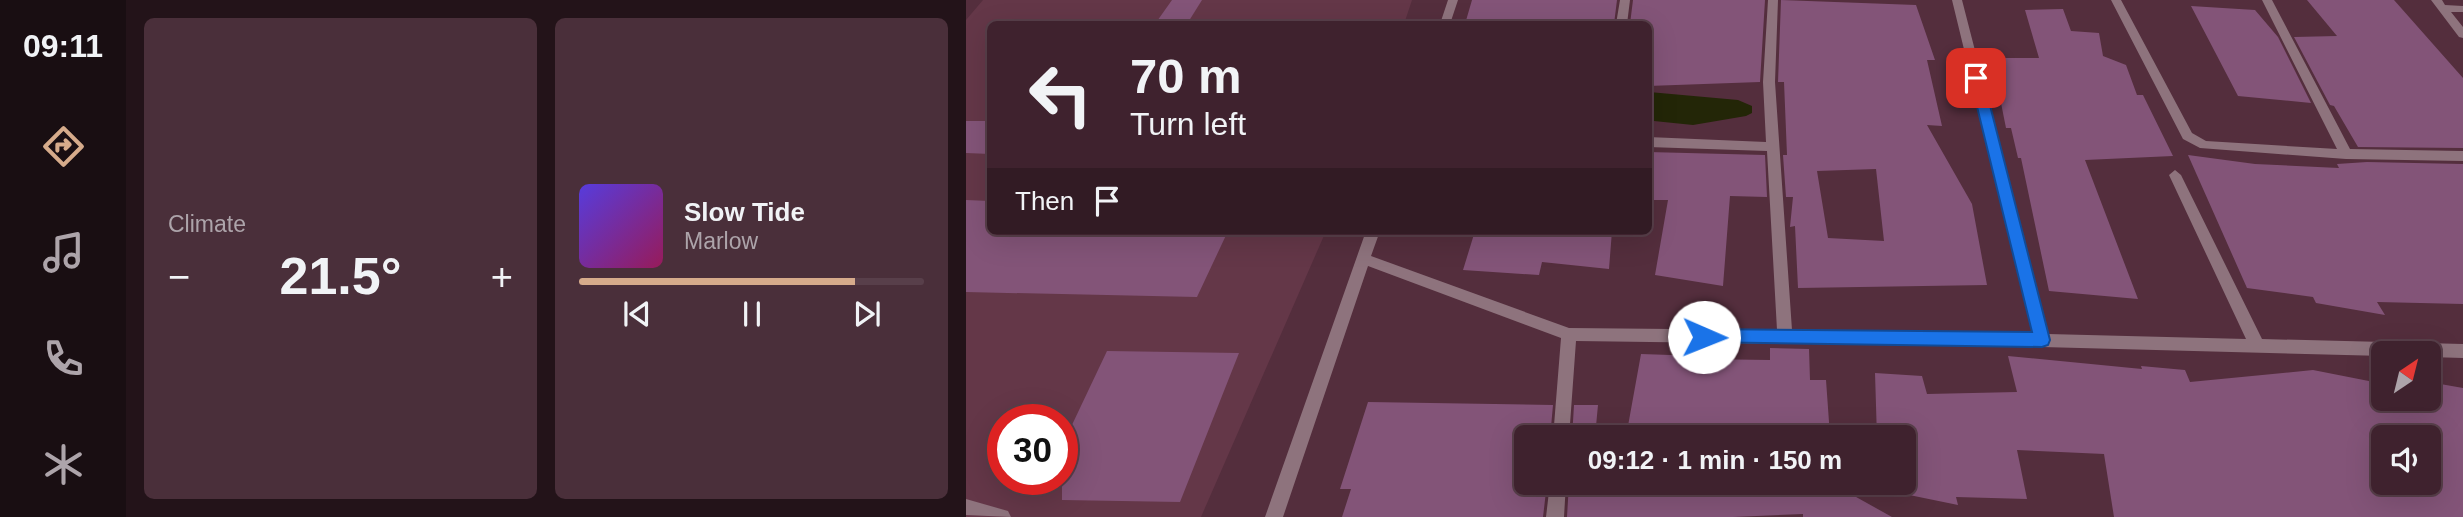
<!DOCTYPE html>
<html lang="en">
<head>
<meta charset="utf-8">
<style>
  :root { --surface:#3f222e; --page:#4a2f3a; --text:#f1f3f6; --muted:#ada4aa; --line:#583f4a; --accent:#d6ab8b }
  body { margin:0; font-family:Arial,sans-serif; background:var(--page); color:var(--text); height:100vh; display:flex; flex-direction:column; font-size:26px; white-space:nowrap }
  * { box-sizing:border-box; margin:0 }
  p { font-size:23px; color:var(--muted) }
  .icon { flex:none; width:38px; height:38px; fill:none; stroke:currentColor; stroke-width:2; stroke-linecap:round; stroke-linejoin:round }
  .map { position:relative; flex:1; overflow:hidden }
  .panel { display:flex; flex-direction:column; gap:18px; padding:18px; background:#231319; width:840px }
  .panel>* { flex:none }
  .hud { position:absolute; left:21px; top:21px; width:665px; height:214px; border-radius:10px; box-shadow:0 7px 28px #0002,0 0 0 2px var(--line); background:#3f222e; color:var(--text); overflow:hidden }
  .needle { width:46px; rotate:35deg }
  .tools { position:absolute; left:1405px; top:341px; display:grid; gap:14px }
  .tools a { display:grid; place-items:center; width:70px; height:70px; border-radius:10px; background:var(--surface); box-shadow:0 7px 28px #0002,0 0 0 2px var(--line); font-size:35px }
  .speed { position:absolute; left:21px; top:404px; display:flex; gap:14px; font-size:35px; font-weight:700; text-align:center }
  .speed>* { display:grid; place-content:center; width:91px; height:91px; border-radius:50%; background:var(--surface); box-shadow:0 7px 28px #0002,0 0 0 2px var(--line); line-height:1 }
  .speed .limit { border:10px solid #d22; background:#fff; color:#111 }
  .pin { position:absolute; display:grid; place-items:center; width:60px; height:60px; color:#fff; margin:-30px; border-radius:14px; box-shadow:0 4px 10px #0006 }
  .me { position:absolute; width:77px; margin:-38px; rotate:91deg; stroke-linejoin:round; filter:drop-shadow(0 0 5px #0008) }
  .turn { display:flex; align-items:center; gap:24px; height:147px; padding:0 28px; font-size:32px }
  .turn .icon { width:91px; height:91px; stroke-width:2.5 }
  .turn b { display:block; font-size:49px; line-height:60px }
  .then { display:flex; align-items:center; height:66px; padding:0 28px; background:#0003; gap:14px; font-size:26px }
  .big { font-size:52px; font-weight:700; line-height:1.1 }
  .panel .widget { flex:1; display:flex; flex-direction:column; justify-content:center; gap:10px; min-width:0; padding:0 24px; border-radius:10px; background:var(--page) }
  .song { display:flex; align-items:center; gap:21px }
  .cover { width:84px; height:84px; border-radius:10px; background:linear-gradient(135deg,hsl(250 70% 55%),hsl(330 70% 35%)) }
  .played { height:7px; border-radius:4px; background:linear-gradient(90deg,var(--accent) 80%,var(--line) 80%) }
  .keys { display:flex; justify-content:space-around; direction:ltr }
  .heat { display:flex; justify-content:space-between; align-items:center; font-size:38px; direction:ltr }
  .panel .tiles { flex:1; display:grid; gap:18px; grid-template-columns:repeat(2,1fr) }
  .trip { position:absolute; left:548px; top:425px; width:402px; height:70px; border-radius:10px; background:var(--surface); box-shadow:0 7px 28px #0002,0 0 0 2px var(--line); font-weight:700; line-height:70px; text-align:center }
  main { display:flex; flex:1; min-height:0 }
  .tabs { display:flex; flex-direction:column; width:126px; justify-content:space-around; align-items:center; background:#190e12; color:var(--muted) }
  .tabs .icon { width:49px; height:49px }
  .tabs .current { color:var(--accent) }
  .tabs b { font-size:32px; color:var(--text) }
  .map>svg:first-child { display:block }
  .built { fill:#643748; fill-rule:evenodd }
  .water { fill:#232607 }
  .building { fill:#835478; fill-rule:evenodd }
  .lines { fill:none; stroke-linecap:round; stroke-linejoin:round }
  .lane { fill:#8e737d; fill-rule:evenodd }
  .street { fill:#8e737d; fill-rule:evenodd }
  .route { fill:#1a73e8; stroke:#114b97; stroke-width:2 }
</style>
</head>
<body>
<main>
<nav class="tabs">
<b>09:11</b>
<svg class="icon current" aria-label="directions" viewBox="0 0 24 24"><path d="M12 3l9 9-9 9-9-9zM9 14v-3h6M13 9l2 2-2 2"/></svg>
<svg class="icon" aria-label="music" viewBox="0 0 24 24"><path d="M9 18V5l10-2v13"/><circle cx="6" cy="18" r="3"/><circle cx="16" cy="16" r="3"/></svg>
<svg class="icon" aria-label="phone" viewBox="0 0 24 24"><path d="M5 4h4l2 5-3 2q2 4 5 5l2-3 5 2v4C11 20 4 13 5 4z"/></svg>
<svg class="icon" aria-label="climate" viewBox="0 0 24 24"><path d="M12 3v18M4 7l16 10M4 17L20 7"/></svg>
</nav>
<section class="panel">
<div class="tiles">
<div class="widget"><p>Climate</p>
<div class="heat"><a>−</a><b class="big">21.5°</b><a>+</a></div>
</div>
<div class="widget">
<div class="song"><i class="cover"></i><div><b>Slow Tide</b><p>Marlow</p></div></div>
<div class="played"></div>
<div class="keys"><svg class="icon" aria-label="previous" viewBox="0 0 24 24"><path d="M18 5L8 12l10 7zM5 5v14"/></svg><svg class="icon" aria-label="pause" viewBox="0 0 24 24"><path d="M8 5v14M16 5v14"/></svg><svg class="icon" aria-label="next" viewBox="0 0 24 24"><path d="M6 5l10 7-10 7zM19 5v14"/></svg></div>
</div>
</div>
</section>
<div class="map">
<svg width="1497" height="517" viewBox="0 0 1497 517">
  <rect width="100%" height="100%" fill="#542e3d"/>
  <path class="built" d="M17 0H446L438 24H24V231H360L235 517H0V20ZM37 420H96V480H37Z"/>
  <path class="water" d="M683 92 772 100 786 106V113L780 116 727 125 688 121 683 119Z"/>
  <path class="building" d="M206 0H236L221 24H189Z
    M506 0H651L648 24H499Z
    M667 0H799L794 82 682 86V24H664Z
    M815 0 950 5 969 60H961L976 126 961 125 1006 204 1021 285 832 288 829 226 824 227 827 197H820L817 155H821L818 82H812ZM910 169 918 241 862 238 851 171Z
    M1341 0H1428L1497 78V148L1392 147 1368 106 1364 105 1328 37 1371 36Z
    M1225 6 1289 10 1312 37 1345 103 1272 96Z
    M1097 9 1105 31 1133 33 1137 56 1160 65 1171 95H1177L1207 156 1119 160 1172 299 1083 291 1055 158H1052L1045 128H1040L1026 58H1073L1059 10Z
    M0 121H24V154L0 153Z
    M682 152 799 155 801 197 764 196 757 286 689 275 702 200H682Z
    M1222 155 1289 164 1373 168 1371 164 1401 162 1497 164V304L1411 302 1419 315 1350 303 1347 297 1281 288Z
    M0 200 24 201V231H262L231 297 0 292Z
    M509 231H646L643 269 576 262 573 275 497 270Z
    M804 348 843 349 844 380H860L864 436 770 433 771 438H713V433L660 437 675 354 734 356V359L804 360Z
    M141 351 273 353 214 502 96 500V446Z
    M1042 356 1176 369 1175 366 1219 370 1224 382 1347 370 1418 384V399H1463V382L1497 388V517H1148L1138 454 1051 450 1061 499 990 497 992 505 914 489V483H938V438H911L909 373 956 376 961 394 1051 392ZM1418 438H1463V483H1418Z
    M402 402 587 405 584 438H560V483H581L577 517H376L385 489H374Z
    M608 405H632L630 426 649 428 648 438H606Z
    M603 483H865L926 517H837V514L767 517H601Z"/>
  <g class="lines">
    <path class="lane" d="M0 499 42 511 45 517 0 515Z"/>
    <path class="street" d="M482 0H492L484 24H474Z
      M654 0H664L661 24H650Z
      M802 0H812L809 82 826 330 1067 333 986 0H996L1082 334 1280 339 1203 175 1209 170 1215 175 1296 339 1497 344V358L1463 357V354H1418V356L1076 347 610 341 603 438H587L595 338 402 266 317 517H299L400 231H414L405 256 603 328 811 330 801 151 682 147V137L800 142 797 82Z
      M1145 0H1155L1226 133 1240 141 1371 149 1296 0H1306L1384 149 1497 151V161L1380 159 1234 148 1217 139Z
      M1465 0H1476L1479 5 1497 6V12H1485L1497 27V38L1493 37Z
      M584 483H600L598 517H580Z"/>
  </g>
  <path class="route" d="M1010 74 1017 78 1084 340 1082 345 1076 347 732 342 730 337 732 332 738 329 1066 332 1004 78Z"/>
</svg>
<div class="tools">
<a><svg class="needle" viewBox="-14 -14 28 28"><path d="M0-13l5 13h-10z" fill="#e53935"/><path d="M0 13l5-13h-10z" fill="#ada4aa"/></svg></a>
<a><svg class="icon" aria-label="sound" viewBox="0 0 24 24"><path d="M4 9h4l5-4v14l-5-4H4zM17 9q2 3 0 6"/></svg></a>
</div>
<div class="speed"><div class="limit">30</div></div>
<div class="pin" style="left:1010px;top:78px;background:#d93025"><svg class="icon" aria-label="arrive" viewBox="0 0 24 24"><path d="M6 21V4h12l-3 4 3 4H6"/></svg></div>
<svg class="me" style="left:738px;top:337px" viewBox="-20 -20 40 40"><circle r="19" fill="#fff"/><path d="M0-13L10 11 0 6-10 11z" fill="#1a73e8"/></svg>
<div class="trip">09:12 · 1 min · 150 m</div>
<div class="hud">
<div class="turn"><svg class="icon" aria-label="left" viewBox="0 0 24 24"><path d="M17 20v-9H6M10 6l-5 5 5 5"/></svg><div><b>70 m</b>Turn left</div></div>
<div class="then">Then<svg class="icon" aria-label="arrive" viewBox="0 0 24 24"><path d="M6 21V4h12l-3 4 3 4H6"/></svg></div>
</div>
</div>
</main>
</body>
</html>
